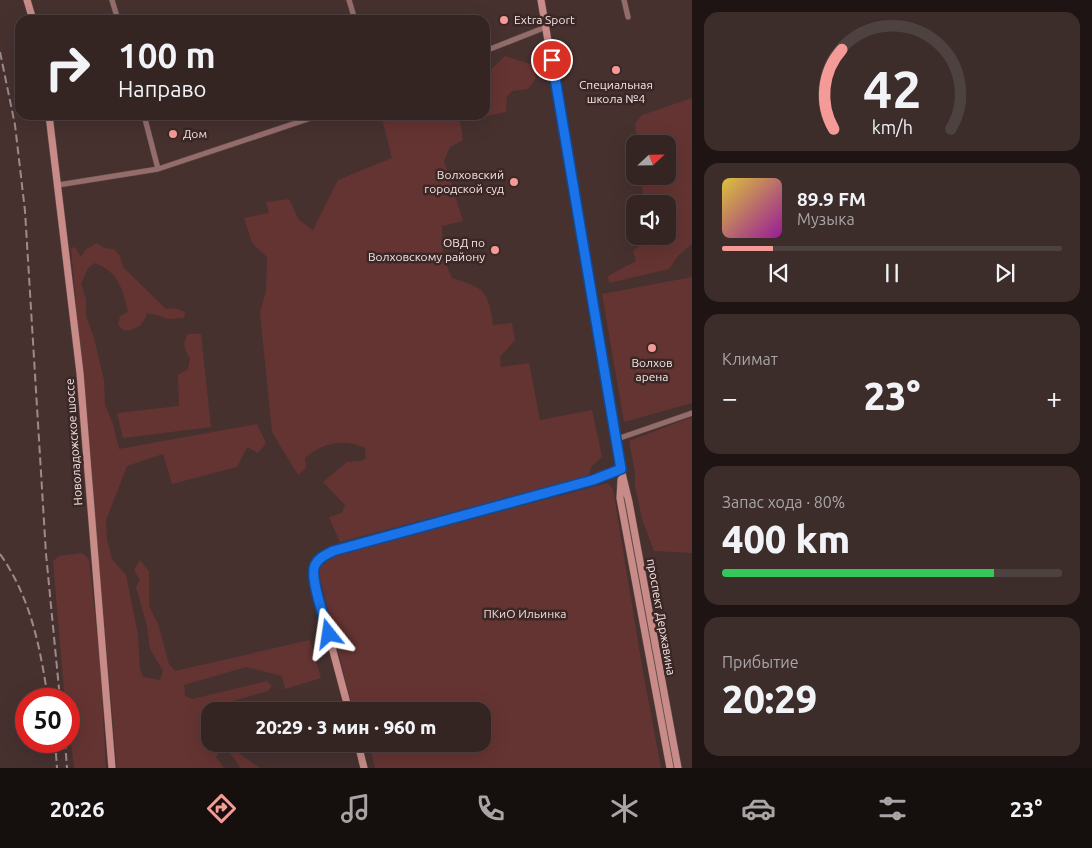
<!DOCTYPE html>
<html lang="ru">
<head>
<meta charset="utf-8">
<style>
  :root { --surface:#342523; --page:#3c2d2b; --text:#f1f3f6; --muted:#a9a5a6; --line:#4e4241; --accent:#f59b97 }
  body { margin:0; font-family:Ubuntu,sans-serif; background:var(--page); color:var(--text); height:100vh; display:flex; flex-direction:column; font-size:19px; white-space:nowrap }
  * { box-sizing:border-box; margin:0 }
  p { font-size:16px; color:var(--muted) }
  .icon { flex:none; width:28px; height:28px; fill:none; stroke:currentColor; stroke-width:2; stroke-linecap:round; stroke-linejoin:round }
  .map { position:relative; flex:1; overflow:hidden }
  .details { display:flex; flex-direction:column; gap:12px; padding:12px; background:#1d1413; width:400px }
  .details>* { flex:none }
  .guide { position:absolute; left:15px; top:15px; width:475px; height:105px; border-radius:15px; box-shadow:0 5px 20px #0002,0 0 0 1px var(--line); background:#342523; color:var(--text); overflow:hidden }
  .needle { width:32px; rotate:68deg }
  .buttons { position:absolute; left:626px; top:135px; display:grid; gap:10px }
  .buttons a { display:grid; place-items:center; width:50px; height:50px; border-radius:10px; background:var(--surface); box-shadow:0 5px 20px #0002,0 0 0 1px var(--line); font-size:25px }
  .speed { position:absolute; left:15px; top:688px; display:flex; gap:10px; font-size:25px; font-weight:700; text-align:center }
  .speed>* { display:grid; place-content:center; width:65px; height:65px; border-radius:50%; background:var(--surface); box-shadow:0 5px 20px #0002,0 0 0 1px var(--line); line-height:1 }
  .speed .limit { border:8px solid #d22; background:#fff; color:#111 }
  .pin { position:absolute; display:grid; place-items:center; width:42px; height:42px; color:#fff; margin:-21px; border:2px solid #fff; border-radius:50%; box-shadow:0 1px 5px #0007 }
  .me { position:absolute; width:55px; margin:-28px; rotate:345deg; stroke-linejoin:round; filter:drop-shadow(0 0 4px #0008) }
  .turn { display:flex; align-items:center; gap:18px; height:105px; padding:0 20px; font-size:22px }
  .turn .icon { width:65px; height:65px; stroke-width:2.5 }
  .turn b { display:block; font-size:35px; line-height:42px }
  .big { font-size:38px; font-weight:800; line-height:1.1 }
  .details .card { flex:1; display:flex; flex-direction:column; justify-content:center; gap:8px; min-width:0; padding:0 18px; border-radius:15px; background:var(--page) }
  .details .dial { align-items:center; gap:0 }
  .dial svg { height:130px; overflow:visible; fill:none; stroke:var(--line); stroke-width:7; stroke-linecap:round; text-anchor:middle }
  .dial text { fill:var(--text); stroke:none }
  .song { display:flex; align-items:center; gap:15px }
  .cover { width:60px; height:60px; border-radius:8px; background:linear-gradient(135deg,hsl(50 70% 55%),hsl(300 70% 35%)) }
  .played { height:5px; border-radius:2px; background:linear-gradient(90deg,var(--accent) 15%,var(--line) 15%) }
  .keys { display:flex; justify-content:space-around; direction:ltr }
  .heat { display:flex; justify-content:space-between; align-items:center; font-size:28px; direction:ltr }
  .charge { height:8px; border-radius:4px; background:linear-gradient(90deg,#34c759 80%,var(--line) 0) }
  .trip { position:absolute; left:201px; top:702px; width:290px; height:50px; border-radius:15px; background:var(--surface); box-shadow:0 5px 20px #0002,0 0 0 1px var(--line); font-weight:800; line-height:50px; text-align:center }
  .tabs { display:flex; height:80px; justify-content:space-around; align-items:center; background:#150f0e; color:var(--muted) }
  .tabs .icon { width:35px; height:35px }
  .tabs .current { color:var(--accent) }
  .tabs b { font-size:22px; color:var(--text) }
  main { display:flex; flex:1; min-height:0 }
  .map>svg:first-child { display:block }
  .green { fill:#643432 }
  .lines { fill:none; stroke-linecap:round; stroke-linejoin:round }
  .street-casing { stroke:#624e4c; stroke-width:6 }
  .secondary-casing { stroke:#624e4c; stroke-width:8 }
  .street { stroke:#946d6b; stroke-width:5 }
  .secondary { stroke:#c88b87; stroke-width:7 }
  .rail { stroke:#9d8b8a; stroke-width:2; stroke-dasharray:8 4; stroke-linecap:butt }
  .route-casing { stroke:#114b97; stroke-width:12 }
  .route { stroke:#1a73e8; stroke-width:9 }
  .poi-dot { fill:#f59b97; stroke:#3b2725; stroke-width:2 }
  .labels { text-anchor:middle; stroke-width:5; stroke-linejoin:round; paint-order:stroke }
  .poi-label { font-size:12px; fill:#f4e6e5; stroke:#3b2725; text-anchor:start }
  .street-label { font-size:12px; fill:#f4e6e5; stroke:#3b2725 }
  .park-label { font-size:12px; fill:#f4dbd9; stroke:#3b2725 }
</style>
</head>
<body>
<main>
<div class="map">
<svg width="692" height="768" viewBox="0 0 692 768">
  <rect width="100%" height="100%" fill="#46312f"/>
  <path class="green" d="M505 56 533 65 536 78 528 89 512 91 507 97 506 112 460 121 463 140 450 147 444 161 463 221 442 226 443 257 452 278C485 288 488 291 493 325L512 323 515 340 500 357 501 367 529 363 540 420 592 410 602 457 591 467 589 476 340 542 329 517 342 513 345 505 323 482 347 462 361 461 366 458 365 448C344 438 322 443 305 458L306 468 298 475 272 432 260 313 266 291 267 257 252 243 244 218 269 213 266 202 289 199 299 220 313 230 338 180 392 158 381 115H485V75Z
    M692 98V244L678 256 669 269 609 283 608 276 636 261 633 251 652 236H668V204H645L640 176H668V144H637L635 124 642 115Z
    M97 243 104 248 114 249 120 256 123 267 166 309 174 308 185 312 184 318 167 319 158 315 147 313C143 326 137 329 124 331L118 325 120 316 128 312C122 287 119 273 95 263L88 268 81 284 86 299V316L94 338 104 380 105 405 113 424 119 449 257 424 266 443 258 453 247 447 237 467 172 484 163 454 127 466 106 520 107 540 112 559 126 575 138 635 140 669 143 677 160 680 163 671 150 649 147 626 136 587 140 580 134 570 140 560 149 571V606L158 624 169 664 175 671 310 640 321 678 285 689 282 676 246 667 184 685 185 696 192 699 267 681 272 686 268 691 208 708 203 716 210 725V744H225L260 768H240C236 759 229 754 224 745L216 757 224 768H117L71 248 75 247 81 257 85 250Z
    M692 277V403L624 422 602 294Z
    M188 334H201L211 427 123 438 117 413 179 406 178 375 188 369 190 358C184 348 182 345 188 334Z
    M692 417V553L654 551 642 519 635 486V472L629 441Z
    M608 483 613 489 642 666 661 768H375L371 752 364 754 361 744H482V711H353L319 574C320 564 325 560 333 556Z
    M82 553 89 559 100 663 106 768H74L69 725V699H65L64 691 53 561 59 556Z"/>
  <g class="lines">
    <g class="street-casing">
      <path id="street" d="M112 0 118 20
        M349 0 355 20
        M624 0 628 17
        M485 51 546 27
        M144 115 158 169
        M58 185 158 169 320 115
        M617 439 692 413"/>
    </g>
    <g class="secondary-casing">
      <path id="secondary" d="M27 0 33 20
        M541 0 621 469 629 502 678 768
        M49 115 80 373 112 768
        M621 480 620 498 670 768
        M349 711 313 576C313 562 322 557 333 551L593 480 621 469
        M358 744 364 768"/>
    </g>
    <use href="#street" class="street"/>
    <use href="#secondary" class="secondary"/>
    <path class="rail" d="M0 52 15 125 25 211 46 554 60 699
      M0 554C31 598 40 647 48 699
      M55 741 57 768
      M65 741 67 768"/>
  </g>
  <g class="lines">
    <g class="route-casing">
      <path id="route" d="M329 634C325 620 309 577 315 565 319 557 326 555 333 551L593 480 621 469 552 60"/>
    </g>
    <use href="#route" class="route"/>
  </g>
  <g class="poi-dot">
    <circle cx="504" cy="20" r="5"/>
    <circle cx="616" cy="70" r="5"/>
    <circle cx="173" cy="134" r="5"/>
    <circle cx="514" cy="182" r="5"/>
    <circle cx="495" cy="250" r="5"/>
    <circle cx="652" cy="348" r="5"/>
  </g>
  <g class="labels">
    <g class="poi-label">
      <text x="514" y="24">Extra Sport</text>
      <text x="616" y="89" text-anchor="middle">Специальная<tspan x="616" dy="14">школа №4</tspan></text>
      <text x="183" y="138">Дом</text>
      <text x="504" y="179" text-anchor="end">Волховский<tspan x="504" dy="14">городской суд</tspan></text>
      <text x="485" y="247" text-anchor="end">ОВД по<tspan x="485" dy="14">Волховскому району</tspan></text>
      <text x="652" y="367" text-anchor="middle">Волхов<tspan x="652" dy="14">арена</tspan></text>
    </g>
    <g class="street-label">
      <text transform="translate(74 442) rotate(-94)" y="4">Новоладожское шоссе</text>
      <text transform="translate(661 617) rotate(80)" y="4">проспект Державина</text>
    </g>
    <g class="park-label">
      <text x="525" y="618">ПКиО Ильинка</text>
    </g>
  </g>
</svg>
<div class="buttons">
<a><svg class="needle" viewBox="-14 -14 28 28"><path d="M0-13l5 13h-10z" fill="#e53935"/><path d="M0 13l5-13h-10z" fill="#a9a5a6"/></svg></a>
<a><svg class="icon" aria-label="sound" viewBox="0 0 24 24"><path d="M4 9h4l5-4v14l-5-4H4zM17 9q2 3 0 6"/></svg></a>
</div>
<div class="speed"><div class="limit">50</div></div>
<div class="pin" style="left:552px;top:60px;background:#d93025"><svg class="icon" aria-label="arrive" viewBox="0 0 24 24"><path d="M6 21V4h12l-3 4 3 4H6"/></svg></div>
<svg class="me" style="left:329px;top:634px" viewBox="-20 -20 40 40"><path d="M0-17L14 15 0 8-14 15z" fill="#1a73e8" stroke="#fff" stroke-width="4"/></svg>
<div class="trip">20:29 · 3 мин · 960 m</div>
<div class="guide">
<div class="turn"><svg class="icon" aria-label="right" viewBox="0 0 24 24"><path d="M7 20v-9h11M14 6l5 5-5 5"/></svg><div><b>100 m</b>Направо</div></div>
</div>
</div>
<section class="details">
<div class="card dial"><svg viewBox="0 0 100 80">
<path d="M14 69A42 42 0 1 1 86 69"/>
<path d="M14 69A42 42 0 0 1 19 20" stroke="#f59b97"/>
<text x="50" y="56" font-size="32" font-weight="700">42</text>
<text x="50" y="72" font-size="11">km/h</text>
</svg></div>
<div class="card">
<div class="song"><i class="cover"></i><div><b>89.9 FM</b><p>Музыка</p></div></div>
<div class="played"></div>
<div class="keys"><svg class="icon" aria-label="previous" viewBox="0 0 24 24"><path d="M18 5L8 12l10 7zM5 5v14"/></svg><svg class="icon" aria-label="pause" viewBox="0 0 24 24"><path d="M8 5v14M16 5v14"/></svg><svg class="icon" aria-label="next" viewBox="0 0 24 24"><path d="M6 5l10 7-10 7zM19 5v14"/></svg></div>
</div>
<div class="card"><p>Климат</p>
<div class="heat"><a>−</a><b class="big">23°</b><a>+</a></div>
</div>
<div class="card"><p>Запас хода · 80%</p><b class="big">400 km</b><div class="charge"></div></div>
<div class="card"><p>Прибытие</p><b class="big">20:29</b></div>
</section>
</main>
<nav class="tabs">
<b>20:26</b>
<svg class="icon current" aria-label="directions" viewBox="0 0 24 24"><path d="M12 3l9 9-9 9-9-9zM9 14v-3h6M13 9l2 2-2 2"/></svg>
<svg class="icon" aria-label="music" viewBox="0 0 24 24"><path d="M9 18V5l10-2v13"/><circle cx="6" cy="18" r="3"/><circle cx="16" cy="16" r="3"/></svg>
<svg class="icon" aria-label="phone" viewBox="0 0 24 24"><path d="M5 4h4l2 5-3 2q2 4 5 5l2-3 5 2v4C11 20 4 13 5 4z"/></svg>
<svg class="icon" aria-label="climate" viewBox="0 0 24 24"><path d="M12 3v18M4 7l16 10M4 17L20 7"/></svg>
<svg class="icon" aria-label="car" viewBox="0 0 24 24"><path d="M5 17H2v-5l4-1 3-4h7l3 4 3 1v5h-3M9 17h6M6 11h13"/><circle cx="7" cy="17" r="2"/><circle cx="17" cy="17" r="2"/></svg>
<svg class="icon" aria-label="filters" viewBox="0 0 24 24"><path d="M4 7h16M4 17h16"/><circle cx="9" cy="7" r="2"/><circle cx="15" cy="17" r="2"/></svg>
<b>23°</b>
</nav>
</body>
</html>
